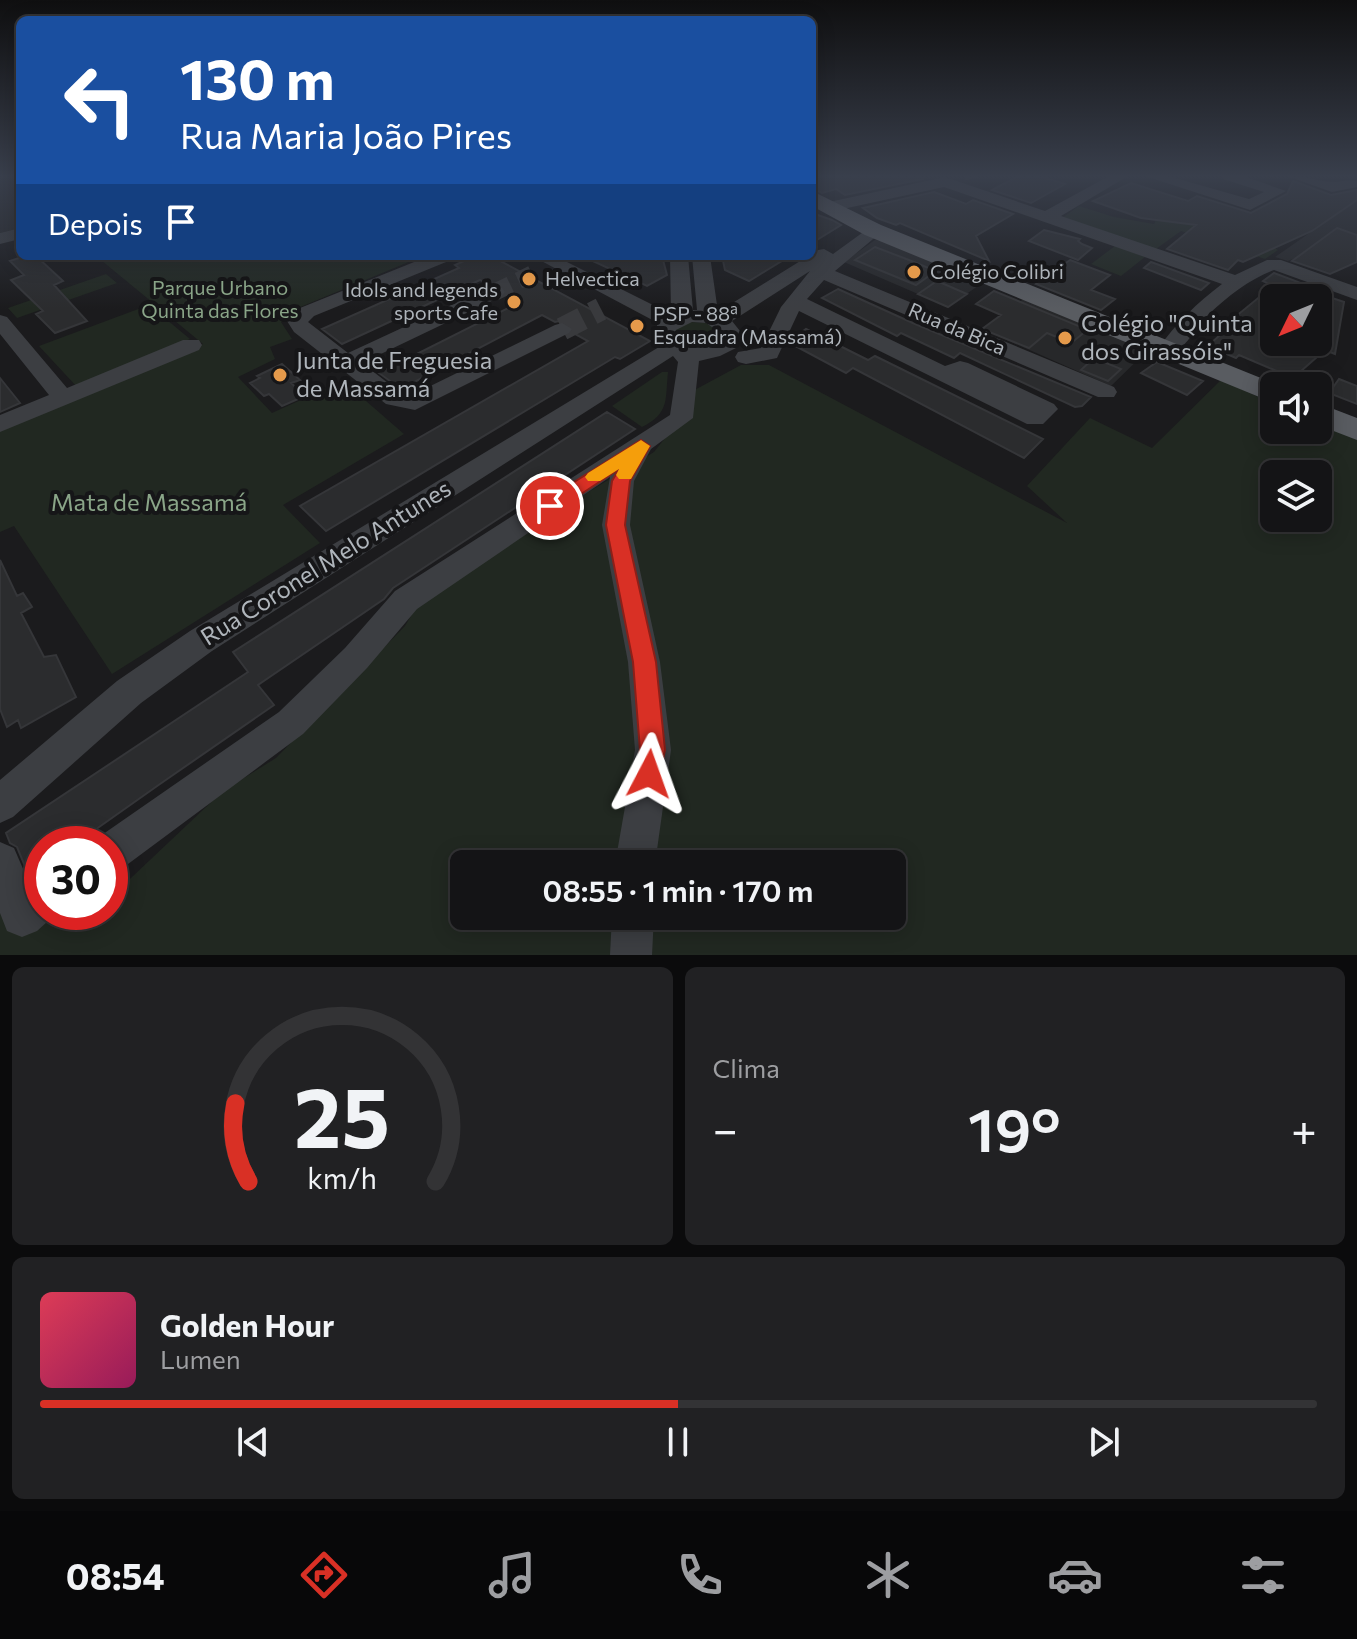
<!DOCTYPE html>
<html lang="pt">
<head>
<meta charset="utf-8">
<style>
  :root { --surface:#141416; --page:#212123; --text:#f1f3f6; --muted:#9d9ea1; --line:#333335; --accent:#d93025 }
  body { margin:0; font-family:Commissioner,sans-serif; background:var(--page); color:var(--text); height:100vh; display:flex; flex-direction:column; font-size:30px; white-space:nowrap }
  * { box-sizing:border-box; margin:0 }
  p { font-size:26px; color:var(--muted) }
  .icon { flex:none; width:44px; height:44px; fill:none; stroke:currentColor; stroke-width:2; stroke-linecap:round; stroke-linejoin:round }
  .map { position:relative; height:955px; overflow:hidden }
  .panel { display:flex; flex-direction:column; gap:12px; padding:12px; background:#0b0b0c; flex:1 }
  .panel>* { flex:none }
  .hud { position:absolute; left:16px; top:16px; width:800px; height:244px; border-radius:12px; box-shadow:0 4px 20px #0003,0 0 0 2px var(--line); background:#1a4fa0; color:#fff; overflow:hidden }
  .needle { width:52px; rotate:227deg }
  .fabs { position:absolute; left:1260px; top:284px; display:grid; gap:16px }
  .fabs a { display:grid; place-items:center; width:72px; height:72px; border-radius:12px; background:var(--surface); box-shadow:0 4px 20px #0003,0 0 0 2px var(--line); font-size:40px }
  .speed { position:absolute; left:24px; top:826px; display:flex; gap:16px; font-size:40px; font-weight:700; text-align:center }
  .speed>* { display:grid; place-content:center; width:104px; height:104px; border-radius:50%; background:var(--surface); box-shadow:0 4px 20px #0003,0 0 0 2px var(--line); line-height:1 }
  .speed .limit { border:12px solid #d22; background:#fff; color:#111 }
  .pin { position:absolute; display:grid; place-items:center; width:68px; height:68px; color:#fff; margin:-34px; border:4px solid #fff; border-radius:50%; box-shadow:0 2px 8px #0007 }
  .me { position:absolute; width:88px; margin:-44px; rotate:4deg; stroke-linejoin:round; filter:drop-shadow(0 0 6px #0008) }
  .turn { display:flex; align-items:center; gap:28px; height:168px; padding:0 32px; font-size:36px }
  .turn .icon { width:104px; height:104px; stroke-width:2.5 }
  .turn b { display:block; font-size:56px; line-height:68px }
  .then { display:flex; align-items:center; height:76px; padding:0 32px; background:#0003; gap:16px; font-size:30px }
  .big { font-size:60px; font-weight:600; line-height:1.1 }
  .panel .card { flex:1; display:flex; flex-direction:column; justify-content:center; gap:12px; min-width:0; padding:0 28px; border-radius:12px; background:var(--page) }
  .panel .dial { align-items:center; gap:0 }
  .dial svg { height:208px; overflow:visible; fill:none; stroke:var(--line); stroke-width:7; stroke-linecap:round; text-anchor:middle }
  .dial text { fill:var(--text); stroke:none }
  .song { display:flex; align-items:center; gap:24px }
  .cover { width:96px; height:96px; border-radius:12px; background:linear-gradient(135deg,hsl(350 70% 55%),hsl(330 70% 35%)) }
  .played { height:8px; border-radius:4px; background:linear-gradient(90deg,var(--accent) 50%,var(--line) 50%) }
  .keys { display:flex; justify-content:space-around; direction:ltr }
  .heat { display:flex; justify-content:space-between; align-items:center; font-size:44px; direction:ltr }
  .panel .tiles { flex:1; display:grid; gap:12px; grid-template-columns:1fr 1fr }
  .card:last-child { grid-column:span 2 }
  .trip { position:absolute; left:450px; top:850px; width:456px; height:80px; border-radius:12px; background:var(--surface); box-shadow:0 4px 20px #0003,0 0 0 2px var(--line); font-weight:600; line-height:80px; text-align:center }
  .menu { display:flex; height:128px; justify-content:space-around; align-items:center; background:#080809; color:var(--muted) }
  .menu .icon { width:56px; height:56px }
  .menu .active { color:var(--accent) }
  .menu b { font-size:36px; color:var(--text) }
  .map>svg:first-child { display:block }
  .built { fill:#27282a }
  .green { fill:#212821; fill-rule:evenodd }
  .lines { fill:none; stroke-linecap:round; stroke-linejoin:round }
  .stream { stroke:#323c41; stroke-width:4 }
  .building { fill:#2b2c2e; stroke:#353639; stroke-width:2 }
  .minor-tunnel-far1 { stroke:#393a3d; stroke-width:17; stroke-dasharray:17 9; stroke-linecap:butt }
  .minor-tunnel { stroke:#393a3d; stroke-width:23; stroke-dasharray:23 11; stroke-linecap:butt }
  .minor { fill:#3c3e42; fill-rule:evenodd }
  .major { fill:#595c61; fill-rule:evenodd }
  .route { fill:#d93025; stroke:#8d1f18; stroke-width:2 }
  .slow { fill:#f59e0b }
  .poi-dot { fill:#e59a4b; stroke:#161618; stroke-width:3 }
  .labels { text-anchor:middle; stroke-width:8; stroke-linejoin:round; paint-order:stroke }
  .far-poi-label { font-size:20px; fill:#afb5bb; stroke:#161618; text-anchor:start }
  .far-park-label { font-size:20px; fill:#8aa588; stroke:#161618 }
  .far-street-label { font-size:20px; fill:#afb5bb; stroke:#161618 }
  .poi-label { font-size:24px; fill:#afb5bb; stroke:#161618; text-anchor:start }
  .park-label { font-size:24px; fill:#8aa588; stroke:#161618 }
  .street-label { font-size:24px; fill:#afb5bb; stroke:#161618 }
</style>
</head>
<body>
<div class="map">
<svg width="1357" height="955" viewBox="0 0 1357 955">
  <rect width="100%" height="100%" fill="#1b1b1d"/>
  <path class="built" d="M0 176H20V228L0 233Z
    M1357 200V262L1321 247 1288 261 1275 257Z
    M875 240 884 241 985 281 948 307 844 262Z
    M1025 298 1150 348 1111 386 982 329Z"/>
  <path class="green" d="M1079 206 1114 217 1154 224 1156 220 1247 233 1278 250 1265 259 1181 231 1156 249 1062 218Z
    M1115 246 1145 257 1121 276 1091 264Z
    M96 256H423L298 308 281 322 292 339 270 347 275 359 238 377 272 413 343 381 404 434 283 505 320 543 112 674 14 526 0 532V431L203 344Z
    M106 274 117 283 17 318 8 308Z
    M149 305 190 339 77 387 39 346Z
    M690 322 706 323 721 332 719 341C702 348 685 353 673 336L677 327Z
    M741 365H769L1067 523 1027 486 1090 418 1152 448 1221 380 1274 404V430H1318V421L1357 437V955H0V894L42 912H110V895L114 894 223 791 276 758 405 626 425 592 654 452 681 418 689 393ZM1274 474H1318V518H1274ZM464 864H892V916H464Z
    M662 372H668C665 400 670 413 642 427L612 406Z"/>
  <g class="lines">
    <path class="stream" d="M966 178 975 176"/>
  </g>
  <path class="building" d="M812 176H923V179L845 195 836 189 822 193 812 188Z
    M1018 176H1040L1065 184 1031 203 992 190Z
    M1293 181 1331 195 1357 190V200L1312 231 1243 262 1238 260 1228 270 1167 249 1196 225 1141 218 1093 201 1131 183 1188 201 1197 196 1251 213 1287 194Z
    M934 192 966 204 973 200 1013 214 976 236 989 261 900 223 896 225 877 218 863 208Z
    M812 213 832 220 841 225 812 243Z
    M1337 228 1357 235V262L1330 274 1292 261Z
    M1044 230 1080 239 1078 241 1082 244 1092 248 1078 260 1029 241Z
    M875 247 909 260 936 271 916 285 855 260Z
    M25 256H36L63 281 54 285 87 321 55 333 36 314 43 311 11 280 24 275 10 261Z
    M475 256H491L650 341 620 359 615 357 326 531 300 506 588 341 573 333 574 326 564 320 555 322 542 315 401 389 379 373 520 302 507 295 504 286 488 285 480 280 342 344 322 329 459 268 455 265Z
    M582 256H662L667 275 647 286Z
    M722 256H790L749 281 725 270Z
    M1070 260 1110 275 1091 290 1115 299 1101 310 1036 284Z
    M1151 262 1209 283 1201 290 1144 268Z
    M1274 273 1306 285 1289 292 1274 286V342H1318V314L1332 298 1344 302 1335 354 1325 350 1293 378 1239 355 1236 358 1208 346 1233 323 1229 322 1273 286 1263 281Z
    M937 281 967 294 948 307 918 294Z
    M838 289 915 324 1091 397 1082 406 1075 407 960 353 954 358 901 333 897 336 822 298Z
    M994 291 1081 327 1086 331 1071 343 1047 333 1029 348 982 329 1001 315 976 304Z
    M806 329 868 360 875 356 1043 439 1024 458 853 368 846 373 788 342Z
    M1094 358 1121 369 1108 381 1081 370Z
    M1157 362 1203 381 1187 395 1141 373Z
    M282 364 300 380 291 383 305 396 282 406 269 394 264 396 250 383 260 378 257 376Z
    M0 378 20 403 0 412Z
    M1339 379 1357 386V404L1329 393Z
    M607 412 635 429 393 588 384 599 258 685 274 705 160 784 75 844H42V867L29 876 17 847 10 843 6 833 248 672 233 652Z
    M0 560 17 596 23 593 32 607 21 613 44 657 56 655 76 697 21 728 18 720 7 727 0 709Z"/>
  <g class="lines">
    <path class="minor-tunnel-far1" d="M495 292 532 274"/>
    <path class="minor-tunnel" d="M562 329 601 309"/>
    <path class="minor" d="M1109 176H1128L1061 216 1235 275 1267 260H1281L1357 287V300L1274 270C1250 279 1228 296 1209 314 1197 325 1184 352 1169 355L1158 349C1176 323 1197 303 1222 284L944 187 829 212 821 207 829 202 945 177 1045 211Z
      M1145 176H1168L1249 199 1264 192 1223 179 1221 176H1243L1286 191 1250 210Z
      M1287 176C1304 175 1320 182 1336 182 1343 181 1349 179 1357 181V187L1332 192Z
      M873 225 882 230 879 234 835 271 1114 387 1117 392 1114 397H1098L824 280 807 299 945 366 960 361 968 363 1054 404 1058 409 1043 424H1027L799 311 777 358 746 364 738 362 735 357 738 352 761 348 781 307 810 271 732 321 740 331 736 348 720 356 699 361 693 418 651 449 634 481 630 525 660 662 671 750 655 864H615L635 750 628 662 602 525 610 477 417 609 367 668 303 734 124 867 110 873V844H94L96 839 279 712 345 648 395 591 670 415 678 362 673 356 212 651 141 703 13 817 0 823V780L117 681 190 631 659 347 652 338 658 323 532 256H555L671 314 670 256H688L693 310H697L692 256H710L718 312 818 250 824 249 833 254ZM692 322 706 323 719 332 718 340C702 350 687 351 674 337L676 330Z
      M20 228V239L0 244V233Z
      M429 256H454L451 260 314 316 308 322 348 353 488 288H502L505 292 502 296 362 363 401 393 412 395 555 325 562 323 572 329 569 333 415 410 386 404 294 332 287 321 300 308Z
      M0 315 7 317 67 388 183 340H199L202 345 199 350 0 432V415L49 395 0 334Z
      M0 842 14 848 30 885 42 880V912H58L37 931 22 937 7 931 0 913Z
      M612 916H654L652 955H610Z"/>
    <path class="major" d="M812 191 881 225 1281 386H1274V403L865 235 812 206Z
      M1318 403 1357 418V440L1318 425Z"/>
  </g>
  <linearGradient id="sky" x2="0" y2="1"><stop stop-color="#0f0f10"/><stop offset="0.57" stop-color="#393f4c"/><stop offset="1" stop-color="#393f4c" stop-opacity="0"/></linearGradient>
  <rect width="1357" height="309" fill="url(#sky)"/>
  <path class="route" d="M641 440 650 446 630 481 625 525 656 662 665 750 658 783 649 787 640 783 636 774 640 750 633 662 606 525 612 481 619 469 557 510H544L541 506 544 501Z"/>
  <path class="slow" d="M641 440 650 446 631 479H619L616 475 619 469 600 481H588L585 477 588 473Z"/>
  <g class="poi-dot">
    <circle cx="914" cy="272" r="8"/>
    <circle cx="529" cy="279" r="8"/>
    <circle cx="514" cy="302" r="8"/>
    <circle cx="637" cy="326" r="8"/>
    <circle cx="1065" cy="338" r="8"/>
    <circle cx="280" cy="375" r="8"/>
  </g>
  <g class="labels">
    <g class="far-poi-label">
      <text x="930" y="279">Colégio Colibri</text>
      <text x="545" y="286">Helvectica</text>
      <text x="498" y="297" text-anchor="end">Idols and legends<tspan x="498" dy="23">sports Cafe</tspan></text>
      <text x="653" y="321">PSP - 88ª<tspan x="653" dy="23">Esquadra (Massamá)</tspan></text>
    </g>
    <g class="far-park-label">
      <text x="220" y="295">Parque Urbano<tspan x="220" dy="23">Quinta das Flores</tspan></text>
    </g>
    <g class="far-street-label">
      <text transform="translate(957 329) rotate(23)" y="7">Rua da Bica</text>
    </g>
    <g class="poi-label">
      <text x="1081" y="332">Colégio "Quinta<tspan x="1081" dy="28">dos Girassóis"</tspan></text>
      <text x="296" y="369">Junta de Freguesia<tspan x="296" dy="28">de Massamá</tspan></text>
    </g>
    <g class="park-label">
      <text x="149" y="511">Mata de Massamá</text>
    </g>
    <g class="street-label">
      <text transform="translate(326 563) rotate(-32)" y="8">Rua Coronel Melo Antunes</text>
    </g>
  </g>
</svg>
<div class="fabs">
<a><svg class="needle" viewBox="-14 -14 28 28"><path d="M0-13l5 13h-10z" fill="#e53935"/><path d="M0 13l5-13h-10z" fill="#9d9ea1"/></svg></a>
<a><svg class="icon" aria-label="sound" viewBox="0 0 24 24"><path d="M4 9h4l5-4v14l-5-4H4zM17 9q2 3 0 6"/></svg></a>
<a><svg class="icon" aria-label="layers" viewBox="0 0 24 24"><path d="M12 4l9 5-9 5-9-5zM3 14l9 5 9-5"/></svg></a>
</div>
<div class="speed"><div class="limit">30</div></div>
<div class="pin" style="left:550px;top:506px;background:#d93025"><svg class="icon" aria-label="arrive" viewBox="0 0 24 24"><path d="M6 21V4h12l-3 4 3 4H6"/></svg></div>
<svg class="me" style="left:649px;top:774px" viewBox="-20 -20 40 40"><path d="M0-17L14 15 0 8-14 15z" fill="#d93025" stroke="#fff" stroke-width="4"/></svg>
<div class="trip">08:55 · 1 min · 170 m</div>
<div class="hud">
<div class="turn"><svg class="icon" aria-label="left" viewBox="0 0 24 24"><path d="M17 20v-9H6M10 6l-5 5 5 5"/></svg><div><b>130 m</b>Rua Maria João Pires</div></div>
<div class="then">Depois<svg class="icon" aria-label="arrive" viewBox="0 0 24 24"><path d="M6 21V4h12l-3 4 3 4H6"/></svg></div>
</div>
</div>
<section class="panel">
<div class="tiles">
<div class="card dial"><svg viewBox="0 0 100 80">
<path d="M14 69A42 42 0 1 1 86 69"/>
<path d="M14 69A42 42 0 0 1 9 39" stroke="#d93025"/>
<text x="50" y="56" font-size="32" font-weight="700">25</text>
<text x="50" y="72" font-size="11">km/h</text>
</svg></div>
<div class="card"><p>Clima</p>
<div class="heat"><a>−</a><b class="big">19°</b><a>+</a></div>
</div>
<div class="card">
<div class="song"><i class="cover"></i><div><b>Golden Hour</b><p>Lumen</p></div></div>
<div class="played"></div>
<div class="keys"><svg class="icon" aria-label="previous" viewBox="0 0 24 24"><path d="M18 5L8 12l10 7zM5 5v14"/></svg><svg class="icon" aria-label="pause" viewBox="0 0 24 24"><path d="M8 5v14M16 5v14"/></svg><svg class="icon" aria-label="next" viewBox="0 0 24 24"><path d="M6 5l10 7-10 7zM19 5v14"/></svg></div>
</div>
</div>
</section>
<nav class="menu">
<b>08:54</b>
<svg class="icon active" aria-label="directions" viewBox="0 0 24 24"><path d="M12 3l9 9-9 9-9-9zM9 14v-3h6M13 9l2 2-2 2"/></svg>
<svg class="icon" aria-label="music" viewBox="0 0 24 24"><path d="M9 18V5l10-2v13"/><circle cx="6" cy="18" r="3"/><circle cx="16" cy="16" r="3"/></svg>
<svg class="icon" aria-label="phone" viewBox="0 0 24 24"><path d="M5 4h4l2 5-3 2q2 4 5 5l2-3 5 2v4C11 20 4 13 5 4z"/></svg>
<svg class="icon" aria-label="climate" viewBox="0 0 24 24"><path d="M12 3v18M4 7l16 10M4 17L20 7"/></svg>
<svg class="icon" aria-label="car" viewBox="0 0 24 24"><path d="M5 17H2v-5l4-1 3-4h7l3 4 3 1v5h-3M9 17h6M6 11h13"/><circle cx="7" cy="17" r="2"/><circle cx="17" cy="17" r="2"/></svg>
<svg class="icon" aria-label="filters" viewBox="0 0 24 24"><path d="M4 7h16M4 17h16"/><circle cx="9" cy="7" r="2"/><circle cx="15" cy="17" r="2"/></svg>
</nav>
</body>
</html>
